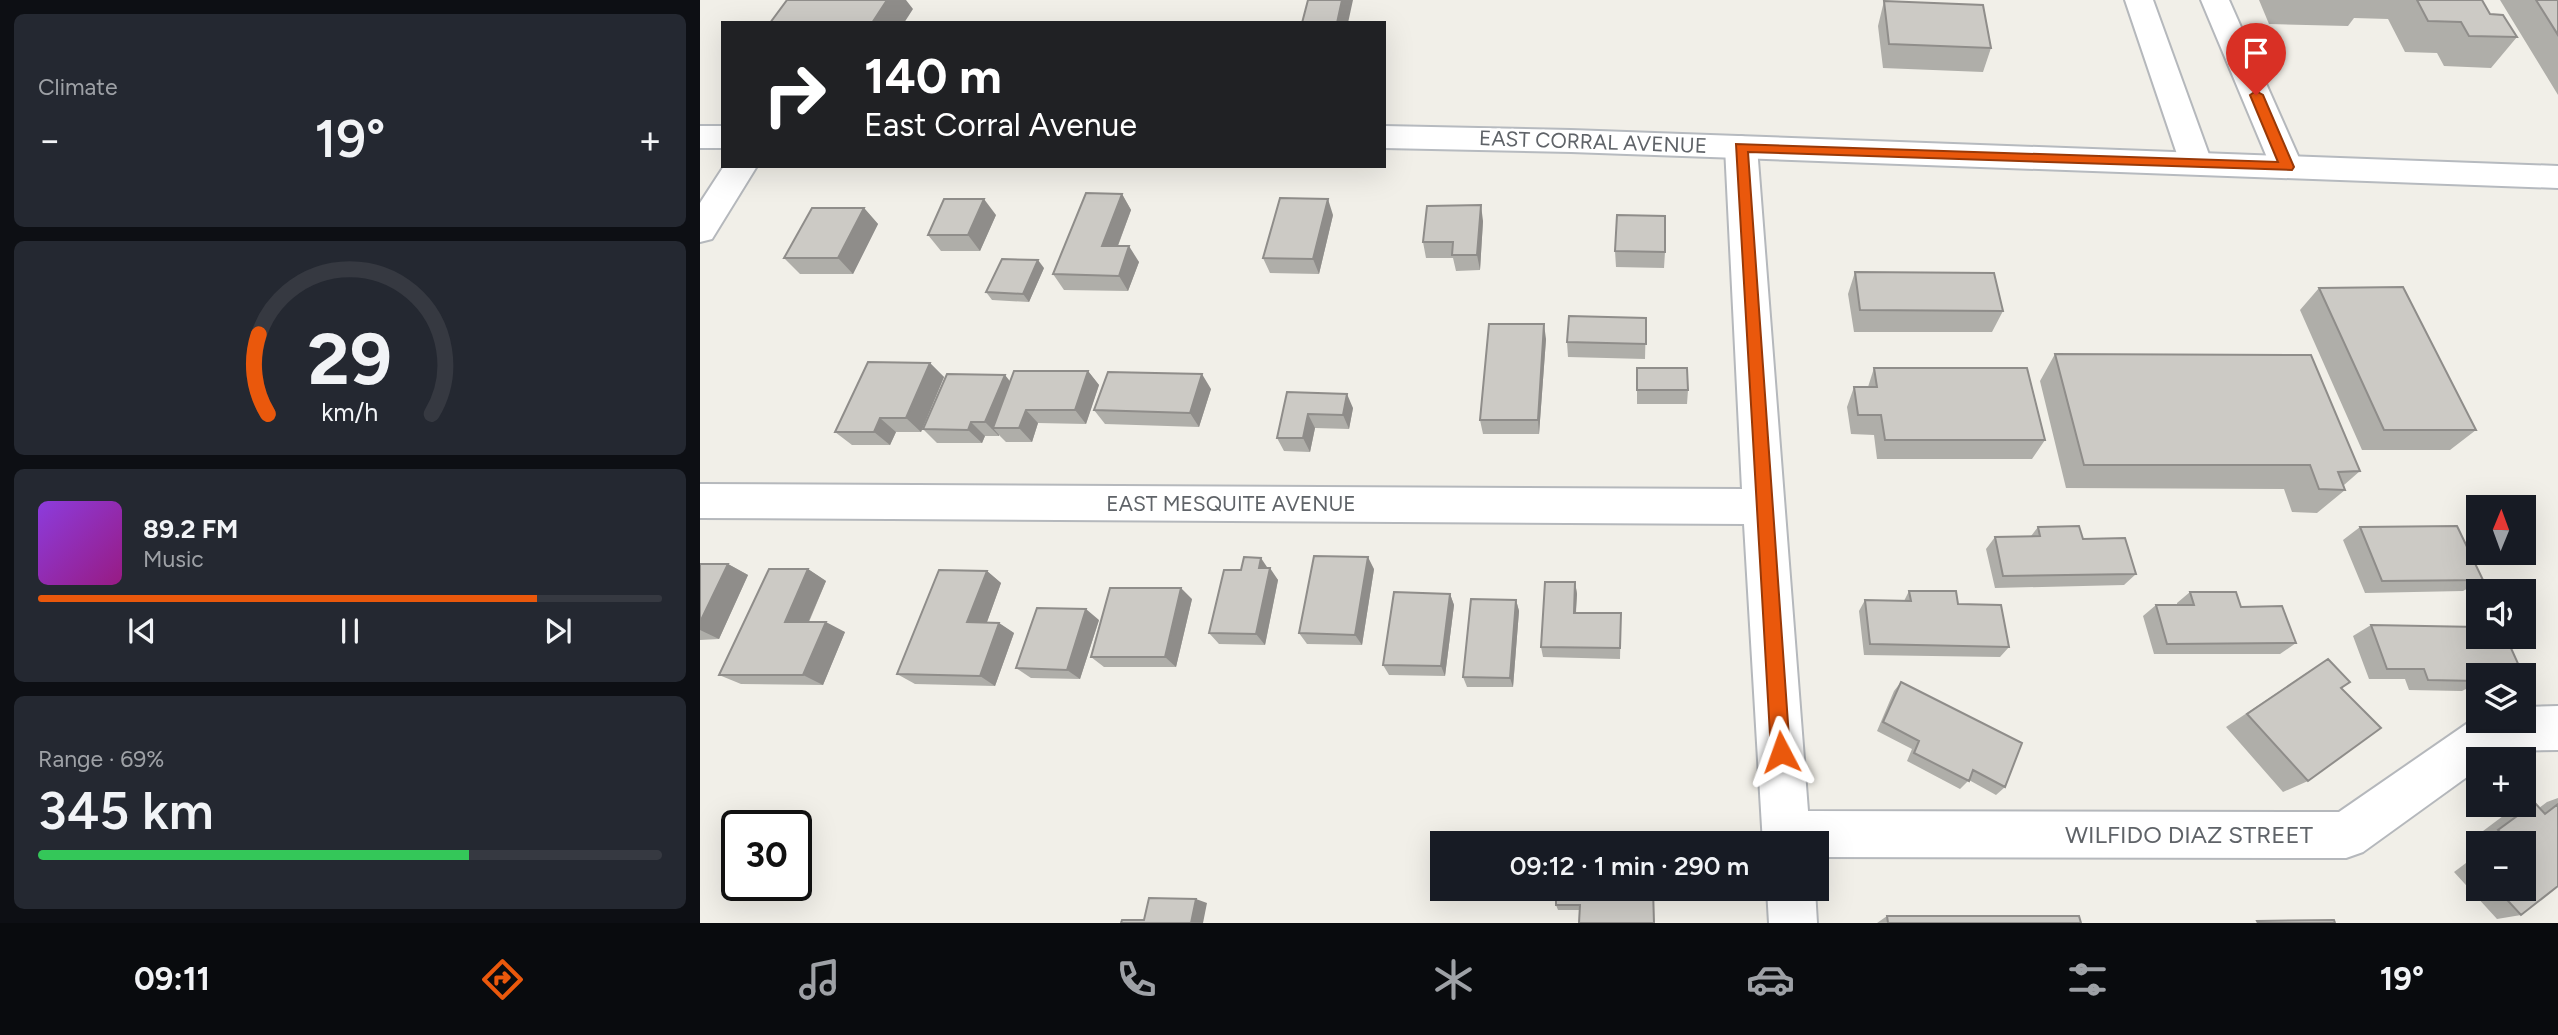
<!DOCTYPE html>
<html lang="en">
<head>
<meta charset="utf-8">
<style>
  :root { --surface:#171b24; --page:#242831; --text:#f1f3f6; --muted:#9ea1a6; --line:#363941; --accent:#ea580c }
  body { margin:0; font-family:Figtree,sans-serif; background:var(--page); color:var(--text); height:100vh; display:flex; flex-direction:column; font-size:26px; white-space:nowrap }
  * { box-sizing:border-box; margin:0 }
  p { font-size:23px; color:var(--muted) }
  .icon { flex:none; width:38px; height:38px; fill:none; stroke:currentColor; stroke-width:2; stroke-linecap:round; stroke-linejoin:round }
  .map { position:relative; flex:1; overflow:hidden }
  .drawer { display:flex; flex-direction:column; gap:14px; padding:14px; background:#0d0f14; width:700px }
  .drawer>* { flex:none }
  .hud { position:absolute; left:21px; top:21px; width:665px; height:147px; border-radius:0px; box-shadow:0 7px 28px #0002; background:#202124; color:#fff; overflow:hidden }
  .needle { width:46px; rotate:1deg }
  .fabs { position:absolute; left:1766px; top:495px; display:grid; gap:14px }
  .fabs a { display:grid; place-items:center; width:70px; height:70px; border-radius:0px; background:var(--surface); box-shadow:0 7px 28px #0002; font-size:35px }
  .speed { position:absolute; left:21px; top:810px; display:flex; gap:14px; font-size:35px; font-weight:700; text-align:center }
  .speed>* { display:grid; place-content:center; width:91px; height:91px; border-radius:50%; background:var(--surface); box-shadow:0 7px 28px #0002; line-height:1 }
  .speed .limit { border:4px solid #111; border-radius:10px; background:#fff; color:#111 }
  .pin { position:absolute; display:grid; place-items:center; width:60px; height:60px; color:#fff; margin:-72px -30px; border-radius:50% 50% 50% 0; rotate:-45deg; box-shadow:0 0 7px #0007 }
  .pin .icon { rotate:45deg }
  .me { position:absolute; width:77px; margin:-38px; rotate:356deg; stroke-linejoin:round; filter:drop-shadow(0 0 5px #0008) }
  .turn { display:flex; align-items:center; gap:24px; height:147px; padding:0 28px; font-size:32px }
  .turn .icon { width:91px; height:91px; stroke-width:2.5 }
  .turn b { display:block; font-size:49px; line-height:60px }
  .big { font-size:52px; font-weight:600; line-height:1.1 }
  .drawer .card { flex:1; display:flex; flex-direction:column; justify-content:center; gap:10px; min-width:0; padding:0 24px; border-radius:10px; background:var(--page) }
  .drawer .dial { align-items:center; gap:0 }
  .dial svg { height:182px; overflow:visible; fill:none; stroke:var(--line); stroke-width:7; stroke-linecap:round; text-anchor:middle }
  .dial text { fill:var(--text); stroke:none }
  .song { display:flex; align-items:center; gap:21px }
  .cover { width:84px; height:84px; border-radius:10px; background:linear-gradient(135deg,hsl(270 70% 55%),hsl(310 70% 35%)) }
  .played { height:7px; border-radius:4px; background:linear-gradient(90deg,var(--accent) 80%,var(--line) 80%) }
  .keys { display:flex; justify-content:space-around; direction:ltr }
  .heat { display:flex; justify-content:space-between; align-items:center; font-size:38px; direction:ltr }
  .charge { height:10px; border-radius:5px; background:linear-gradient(90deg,#34c759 69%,var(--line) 0) }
  .trip { position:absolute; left:730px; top:831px; width:399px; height:70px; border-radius:0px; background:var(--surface); box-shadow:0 7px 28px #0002; font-weight:600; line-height:70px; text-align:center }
  .menu { display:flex; height:112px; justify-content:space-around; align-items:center; background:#090b0e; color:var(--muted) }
  .menu .icon { width:49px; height:49px }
  .menu .selected { color:var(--accent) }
  .menu b { font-size:32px; color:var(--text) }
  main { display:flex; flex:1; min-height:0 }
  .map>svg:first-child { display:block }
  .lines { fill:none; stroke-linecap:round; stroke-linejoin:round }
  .street-casing { stroke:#b5b8bc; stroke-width:4 }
  .secondary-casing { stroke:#b6babf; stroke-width:4 }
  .street { fill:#fff; fill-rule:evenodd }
  .secondary { fill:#fff; fill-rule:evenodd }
  .wall { fill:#afaea9 }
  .shaded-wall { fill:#8f8d8a }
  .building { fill:#cccac5; stroke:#8f8d8a; stroke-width:2 }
  .route { fill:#ea580c; stroke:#983908; stroke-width:2 }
  .labels { text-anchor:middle; stroke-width:5; stroke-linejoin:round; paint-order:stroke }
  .street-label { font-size:21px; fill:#5f6368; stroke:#fff }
  .near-street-label { font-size:24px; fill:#5f6368; stroke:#fff }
</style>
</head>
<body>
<main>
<section class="drawer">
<div class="card"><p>Climate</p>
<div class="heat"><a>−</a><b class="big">19°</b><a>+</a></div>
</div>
<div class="card dial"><svg viewBox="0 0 100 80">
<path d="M14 69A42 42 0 1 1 86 69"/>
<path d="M14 69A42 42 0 0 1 10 34" stroke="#ea580c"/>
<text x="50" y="56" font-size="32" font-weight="700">29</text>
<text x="50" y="72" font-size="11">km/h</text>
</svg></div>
<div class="card">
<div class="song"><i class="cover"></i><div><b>89.2 FM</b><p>Music</p></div></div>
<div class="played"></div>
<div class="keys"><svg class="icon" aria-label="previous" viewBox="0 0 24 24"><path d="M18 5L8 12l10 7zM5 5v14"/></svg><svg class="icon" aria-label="pause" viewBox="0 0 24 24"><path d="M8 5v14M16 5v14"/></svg><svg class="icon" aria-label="next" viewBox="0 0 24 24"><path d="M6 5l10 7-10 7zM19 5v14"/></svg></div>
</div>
<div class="card"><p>Range · 69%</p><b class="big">345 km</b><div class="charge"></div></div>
</section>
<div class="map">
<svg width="1858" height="923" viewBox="0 0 1858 923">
  <rect width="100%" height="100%" fill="#f1efe8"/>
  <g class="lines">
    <g class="street-casing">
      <path id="street" d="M1425 0H1453L1512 163 1507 171 1496 174 1485 171 1480 163Z
        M1501 0H1529L1603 167 1598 175 1587 178 1576 175 1571 167Z
        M1041 136 1052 139 1057 147 1108 811 1639 812 1778 716V721H1824V707L1858 706V750L1804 751 1792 760H1778V769L1663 852 1646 858 1116 857V844H1063L1044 524 0 518V484L1042 489 1025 147 1030 139Z
        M24 166H57L12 239 0 242V203Z
        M1067 889H1115L1117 923H1069Z"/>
    </g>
    <g class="secondary-casing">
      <path id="secondary" d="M0 126H23V148H0Z
        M684 126 871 130 1858 166V188L871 152 684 148Z"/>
    </g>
    <use href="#street" class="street"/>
    <use href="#secondary" class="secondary"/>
  </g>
  <path class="wall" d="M1559 0H1782L1790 14 1817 37 1791 68 1744 66 1737 53 1705 52 1688 19 1654 18 1648 26 1569 24Z
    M1800 0H1858V95Z
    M1184 1 1291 48 1283 72 1183 68 1178 26Z
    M422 194 431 210 418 246 439 262 428 291 364 290 353 274Z
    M164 208 178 224 153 274H100L84 258Z
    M296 215 280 251H241L228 235Z
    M633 215 619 274 570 273 563 258Z
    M783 221 780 270 756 271 753 258H726L723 242Z
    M915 251 965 252 964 268 916 267Z
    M344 268 329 302 292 300 286 292Z
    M1155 272 1303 311 1292 332H1154L1148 294Z
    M1619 288 1776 430 1750 450H1662L1600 310Z
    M946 318 945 359 868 357 867 342Z
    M846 339 839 434H783L780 420Z
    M1355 354 1660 471 1644 485 1645 490 1617 513 1592 512 1584 489 1366 488 1340 381Z
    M230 363 244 377 221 432H196L190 445H152L135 432Z
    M937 368 988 390 987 404H937Z
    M1174 368 1345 440 1332 459H1177L1174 435 1151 434 1147 407 1154 387H1168Z
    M388 371 399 385 386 424 338 423 332 442H306L299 435V436H285L282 443H237L223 429 310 382Z
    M511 389 499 427 405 424 394 410Z
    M587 392 653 408 649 429 615 428 610 452 584 451 577 438Z
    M1338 527 1436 574 1424 585 1295 588 1286 549 1295 537 1331 536Z
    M1660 527 1783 580 1763 591 1665 593 1643 540Z
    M0 564H28L48 575 19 639 0 640Z
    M568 568 578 580 565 645 519 644 509 633 541 570Z
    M108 569 126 581 109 622 145 632 123 685 41 684 19 675Z
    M674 569 662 645 607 644 599 633Z
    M287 571 301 583 287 622 299 623 314 633 295 686 215 684 197 674Z
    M875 582 877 594 876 613H921L920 659 843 657 841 647Z
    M1209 591 1258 604 1309 647 1300 657 1164 655 1159 611 1165 600 1204 601Z
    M1490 592 1541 607 1596 643 1580 654H1454L1443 616 1456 605H1477V603Z
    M750 594 754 605 745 676 689 675 683 665Z
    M492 599 476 667H404L391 657Z
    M816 600 819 611 813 687H767L763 677Z
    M399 620 380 679 331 678 316 668Z
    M1671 625 1820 668 1804 676H1778V683L1762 691 1709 690 1705 679H1669L1653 636Z
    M1628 659 1641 688 1608 781 1583 792 1526 727 1605 674Z
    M1201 682 1305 787 1296 795 1269 780 1260 789 1207 761 1212 749 1177 731 1194 691Z
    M1858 798V886L1821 915 1797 919 1754 872 1778 854V889H1824V844H1782L1775 837 1811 810 1835 803 1839 808 1847 802Z
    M953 889 880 910H858L856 905Z
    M1187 916 1381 923H1177Z"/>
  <path class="shaded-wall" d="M187 0H206L213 9 204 23H172Z
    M642 0H653L648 23H637Z
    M422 194 431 210 412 261 402 246Z
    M284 199 296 215 280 251 268 235Z
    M628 199 633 215 619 274 613 259Z
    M781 205 783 221 780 270 777 255Z
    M164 208 178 224 153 274 138 258Z
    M429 246 439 262 428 291 419 276Z
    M338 260 344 268 329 302 323 294Z
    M844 324 846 339 839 434 838 420Z
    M230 363 244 377 221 432 206 418Z
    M388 371 399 385 386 424 375 410Z
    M502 374 511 389 499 427 490 413Z
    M305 375 317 390 293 428 299 435V436L285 422Z
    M647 394 653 408 649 429 643 415Z
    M326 410 338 423 332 442 319 428Z
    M608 414 615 428 610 452 603 438Z
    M180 418 196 432 190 445 174 432Z
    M271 422 285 436 282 443 268 430Z
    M668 557 674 569 662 645 655 635Z
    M561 558 569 570 559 568Z
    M28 564 48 575 19 639 0 630V622Z
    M570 568 578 580 565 645 556 634Z
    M108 569 126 581 104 632 85 622Z
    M287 571 301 583 283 633 267 622Z
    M875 582 877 594 875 623 874 613Z
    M481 588 492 599 476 667 465 657Z
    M750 594 754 605 745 676 741 666Z
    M816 600 819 611 813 687 810 678Z
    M386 609 399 620 380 679 367 670Z
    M126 622 145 632 123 685 103 675Z
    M299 623 314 633 295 686 280 676Z
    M496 899 507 903 503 923H491Z"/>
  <path class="building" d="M87 0H187L172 23H70Z
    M608 0H642L637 23H602Z
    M1717 0H1782L1790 14 1803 15 1817 37 1769 36 1761 22 1728 21Z
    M1836 0H1858V35Z
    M1184 1 1283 5 1291 48 1189 44Z
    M386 193 422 194 402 246H429L419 276 353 274Z
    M580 198 628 199 613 259 563 258Z
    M244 199H284L268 235H228Z
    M781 205 777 255H752L753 242H723L727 206Z
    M112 208H164L138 258H84Z
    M917 215 965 216V252L915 251Z
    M302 259 338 260 323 294 286 292Z
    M1155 272 1294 273 1303 311 1160 310Z
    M1703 287 1776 430H1684L1619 288Z
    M869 316 946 318V344L867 342Z
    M789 324H844L838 420H780Z
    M1355 354 1611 355 1660 471 1638 472 1645 490 1619 489 1610 465H1384Z
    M168 362 230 363 206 418H180L174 432H135Z
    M937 368H987L988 390H937Z
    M1174 368H1327L1345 440H1185L1181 415H1158L1154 387H1177Z
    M314 371H388L375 410H326L319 428H293Z
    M408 372 502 374 490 413 394 410Z
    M247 374 305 375 285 422H271L268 430 223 429Z
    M587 392 647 394 643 415 608 414 603 438H577Z
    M1379 526 1383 539 1425 538 1436 574 1303 576 1295 537 1340 536 1338 527Z
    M1757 526 1783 580 1682 581 1660 527Z
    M614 556 668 557 655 635 599 633Z
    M544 557 561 558 559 568H570L556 634 509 633 524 570H541Z
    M0 564H28L0 622Z
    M69 569H108L85 622H126L103 675H19Z
    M239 570 287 571 267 622 299 623 280 676 197 674Z
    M845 582H875L874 613H921L920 648 841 647Z
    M410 588H481L465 657H391Z
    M1209 591H1256L1258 604 1301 605 1309 647 1170 644 1165 600 1211 601Z
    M694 592 750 594 741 666 683 665Z
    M1490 592H1536L1541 607 1582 606 1596 643 1467 644 1456 605H1494Z
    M771 599 816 600 810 678 763 677Z
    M337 608 386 609 367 670 316 668Z
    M1671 625 1778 627V637H1806L1820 668H1777L1780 676H1778V681L1728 680 1724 669H1687Z
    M1628 659 1650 682 1641 688 1681 728 1608 781 1547 714Z
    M1201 682 1322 743 1305 787 1273 770 1269 781 1214 753 1219 741 1183 722Z
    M1835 803 1845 814 1858 804V886L1821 915 1797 889H1824V844H1807L1809 842 1798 830Z
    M856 889H953L954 923H879L880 905H856Z
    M449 898 496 899 491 923H421L422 920H444Z
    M1187 916H1379L1381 923H1188Z
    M1634 920 1635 923H1558L1557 921Z"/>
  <path class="route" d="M1556 91 1563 95 1594 167 1592 170 1048 152 1090 752 1087 759 1081 761 1074 759 1071 752 1036 144 1578 162 1550 95Z"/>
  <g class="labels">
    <g class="street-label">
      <text transform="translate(893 142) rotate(2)" y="7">EAST CORRAL AVENUE</text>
      <text x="531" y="511">EAST MESQUITE AVENUE</text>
    </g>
    <g class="near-street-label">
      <text x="1489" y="843">WILFIDO DIAZ STREET</text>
    </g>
  </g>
</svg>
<div class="fabs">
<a><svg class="needle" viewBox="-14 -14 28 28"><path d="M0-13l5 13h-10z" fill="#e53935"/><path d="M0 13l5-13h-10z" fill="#9ea1a6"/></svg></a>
<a><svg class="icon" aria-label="sound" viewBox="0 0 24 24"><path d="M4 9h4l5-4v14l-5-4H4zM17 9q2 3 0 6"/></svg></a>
<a><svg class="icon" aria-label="layers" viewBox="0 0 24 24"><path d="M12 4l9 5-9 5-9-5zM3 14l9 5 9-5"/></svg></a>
<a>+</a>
<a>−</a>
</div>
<div class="speed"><div class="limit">30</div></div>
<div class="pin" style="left:1556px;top:95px;background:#d93025"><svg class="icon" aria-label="arrive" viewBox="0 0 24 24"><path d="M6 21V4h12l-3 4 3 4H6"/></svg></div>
<svg class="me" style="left:1081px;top:752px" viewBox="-20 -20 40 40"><path d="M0-17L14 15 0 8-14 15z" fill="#ea580c" stroke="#fff" stroke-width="4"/></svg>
<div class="trip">09:12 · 1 min · 290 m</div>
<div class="hud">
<div class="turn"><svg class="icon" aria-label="right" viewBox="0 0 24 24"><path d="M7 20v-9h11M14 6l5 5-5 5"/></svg><div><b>140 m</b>East Corral Avenue</div></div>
</div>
</div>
</main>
<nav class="menu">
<b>09:11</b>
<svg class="icon selected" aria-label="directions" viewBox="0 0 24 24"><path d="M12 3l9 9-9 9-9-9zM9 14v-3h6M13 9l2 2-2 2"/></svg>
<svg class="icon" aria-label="music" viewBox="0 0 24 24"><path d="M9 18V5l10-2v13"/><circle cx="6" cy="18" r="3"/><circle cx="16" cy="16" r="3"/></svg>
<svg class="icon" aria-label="phone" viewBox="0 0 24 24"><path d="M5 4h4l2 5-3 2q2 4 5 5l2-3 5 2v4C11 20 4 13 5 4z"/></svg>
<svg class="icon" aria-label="climate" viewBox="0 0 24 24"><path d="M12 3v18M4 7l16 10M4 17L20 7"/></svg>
<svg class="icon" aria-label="car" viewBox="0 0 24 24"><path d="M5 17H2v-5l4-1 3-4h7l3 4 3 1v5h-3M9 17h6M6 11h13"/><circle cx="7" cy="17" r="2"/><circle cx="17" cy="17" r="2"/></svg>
<svg class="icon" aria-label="filters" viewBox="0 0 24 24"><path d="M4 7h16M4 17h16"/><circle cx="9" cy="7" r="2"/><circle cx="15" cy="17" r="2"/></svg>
<b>19°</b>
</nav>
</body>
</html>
